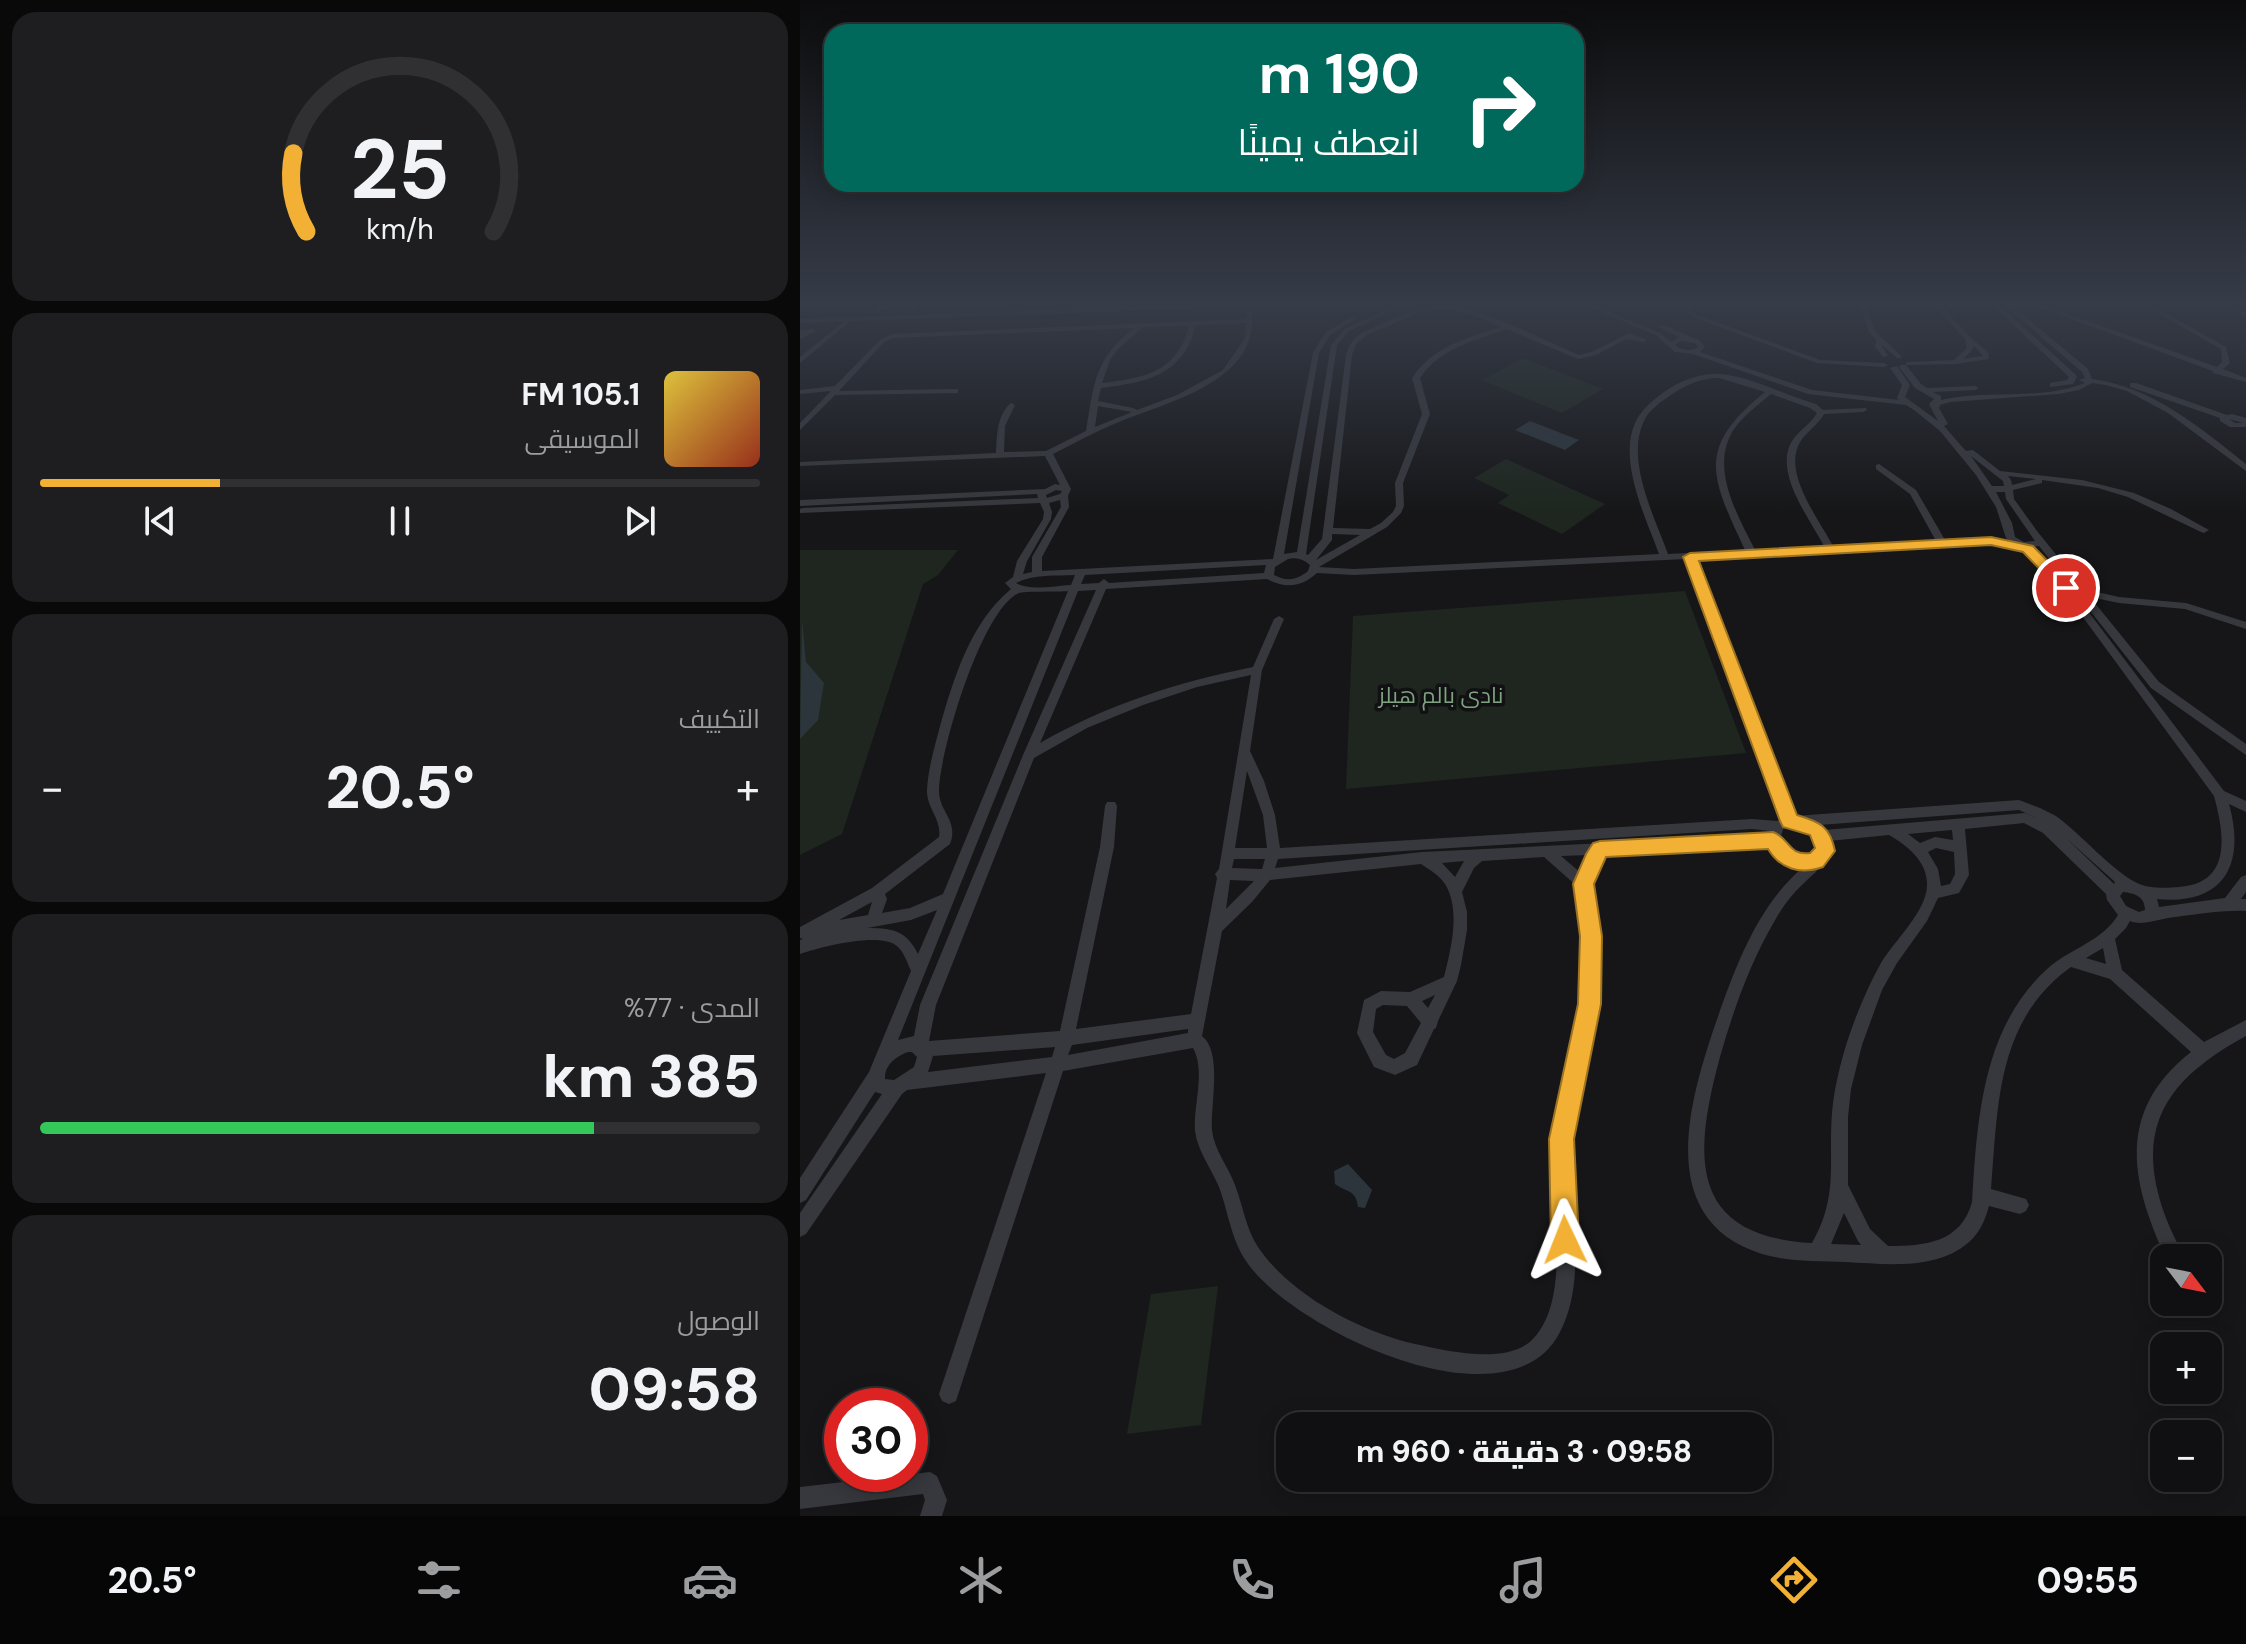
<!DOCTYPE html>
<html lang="ar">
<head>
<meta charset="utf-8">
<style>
  :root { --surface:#101012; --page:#1e1e20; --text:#f1f3f6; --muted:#9c9d9f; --line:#303032; --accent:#f2b134 }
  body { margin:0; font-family:"DM Sans",Cairo,sans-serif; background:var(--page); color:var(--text); direction:rtl; height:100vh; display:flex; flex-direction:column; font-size:30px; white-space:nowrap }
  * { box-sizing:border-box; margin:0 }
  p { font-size:26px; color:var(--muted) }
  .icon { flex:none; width:44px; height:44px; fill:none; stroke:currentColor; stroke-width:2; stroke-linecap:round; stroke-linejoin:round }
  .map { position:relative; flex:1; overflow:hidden; direction:ltr }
  .panel { display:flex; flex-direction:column; gap:12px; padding:12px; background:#09090a; width:800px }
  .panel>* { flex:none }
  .hud { position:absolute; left:24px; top:24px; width:760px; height:168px; border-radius:24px; box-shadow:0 4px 20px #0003,0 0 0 2px var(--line); direction:rtl; background:#00695c; color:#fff; overflow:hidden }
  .needle { width:52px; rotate:122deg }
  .buttons { position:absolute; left:1350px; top:1244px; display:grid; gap:16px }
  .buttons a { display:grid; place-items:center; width:72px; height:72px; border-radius:16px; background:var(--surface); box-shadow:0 4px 20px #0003,0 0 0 2px var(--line); font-size:40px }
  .speed { position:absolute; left:24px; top:1388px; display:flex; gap:16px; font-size:40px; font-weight:700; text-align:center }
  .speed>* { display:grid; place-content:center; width:104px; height:104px; border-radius:50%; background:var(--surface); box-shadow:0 4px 20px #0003,0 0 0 2px var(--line); line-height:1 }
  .speed .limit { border:12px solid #d22; background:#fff; color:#111 }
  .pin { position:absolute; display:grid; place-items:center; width:68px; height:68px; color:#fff; margin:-34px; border:4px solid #fff; border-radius:50%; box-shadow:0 2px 8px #0007 }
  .me { position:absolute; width:88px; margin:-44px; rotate:358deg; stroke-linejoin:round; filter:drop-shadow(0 0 6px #0008) }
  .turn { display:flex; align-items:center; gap:28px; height:168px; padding:0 32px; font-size:36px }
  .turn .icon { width:104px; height:104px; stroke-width:2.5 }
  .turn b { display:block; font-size:56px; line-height:68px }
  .big { font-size:60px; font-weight:800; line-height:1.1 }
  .panel .widget { flex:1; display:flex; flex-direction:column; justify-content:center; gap:12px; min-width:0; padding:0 28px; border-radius:24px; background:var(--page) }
  .panel .dial { align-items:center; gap:0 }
  .dial svg { height:208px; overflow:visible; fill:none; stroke:var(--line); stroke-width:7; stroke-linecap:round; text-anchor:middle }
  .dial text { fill:var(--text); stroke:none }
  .song { display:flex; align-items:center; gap:24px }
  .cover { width:96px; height:96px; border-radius:12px; background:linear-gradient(135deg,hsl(50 70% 55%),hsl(10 70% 35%)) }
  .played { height:8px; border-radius:4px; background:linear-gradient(90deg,var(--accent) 25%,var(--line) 25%) }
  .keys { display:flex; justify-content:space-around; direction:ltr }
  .heat { display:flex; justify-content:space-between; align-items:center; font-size:44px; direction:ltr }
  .charge { height:12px; border-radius:6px; background:linear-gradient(90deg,#34c759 77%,var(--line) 0) }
  .trip { position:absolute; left:476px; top:1412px; width:496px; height:80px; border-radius:24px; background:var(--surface); box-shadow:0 4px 20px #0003,0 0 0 2px var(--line); font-weight:800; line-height:80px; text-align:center; direction:rtl }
  .tabs { display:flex; height:128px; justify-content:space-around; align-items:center; background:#060607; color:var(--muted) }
  .tabs .icon { width:56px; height:56px }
  .tabs .current { color:var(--accent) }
  .tabs b { font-size:36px; color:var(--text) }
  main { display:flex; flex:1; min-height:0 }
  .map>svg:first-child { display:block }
  .green { fill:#1e261f }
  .water { fill:#2c353c }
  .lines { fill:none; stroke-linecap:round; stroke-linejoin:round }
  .minor { fill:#37383d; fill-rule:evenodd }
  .tertiary { fill:#37383d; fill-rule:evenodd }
  .route { fill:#f2b134; stroke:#9d7322; stroke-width:2 }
  .labels { text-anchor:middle; stroke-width:7; stroke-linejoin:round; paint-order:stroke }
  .park-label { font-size:22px; fill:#7fa381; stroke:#111113 }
</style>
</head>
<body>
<main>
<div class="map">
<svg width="1446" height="1516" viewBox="0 0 1446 1516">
  <rect width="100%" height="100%" fill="#161618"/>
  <path class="green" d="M723 358 803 389 762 413 682 380Z
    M706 459 805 504 762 534 698 503 709 495 674 478Z
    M0 550H158L138 575 123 584 42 834 0 855Z
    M885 591 946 753 546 789 553 616Z
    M418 1286 401 1425 327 1434 351 1294Z"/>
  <path class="water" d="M730 421 779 440 765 450 715 430Z
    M2 619 6 662 24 683 18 720 0 739Z
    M548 1164 572 1190 565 1208 558 1207C556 1189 547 1193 535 1184L534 1171Z"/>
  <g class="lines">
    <path class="minor" d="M92 303H101L75 314 70 313Z
      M108 303H114L117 313H113Z
      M600 303H609L549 331 537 345 506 554 508 555 522 539 546 355C552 335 563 332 581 324 600 316 618 307 639 306 673 303 745 341 779 355L792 352 829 333 847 340 844 342 826 339 796 355 778 359 707 329C674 341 640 348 620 378L630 414 603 483 604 506 601 513 587 527 519 567 554 569 859 554C846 518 818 462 835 423 841 410 852 401 864 392 879 381 902 372 922 374 954 378 985 395 1016 404L1023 410 1066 408 1067 410 1063 412 1024 414C1018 425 1006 432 1000 442 982 473 1019 519 1033 546L1136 541 1110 494 1076 469V465L1079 464 1116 490 1145 540 1191 538 1213 543 1206 538 1196 507 1176 475 1140 431 1114 410 1106 405 1008 394 893 354 875 352 856 335 778 303H787L860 333 871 342 879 337 856 326C869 323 885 337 899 340L905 347 900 352 1012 390 1099 400 1097 398 1102 385 1090 368 1097 366 1110 385 1105 397 1138 421 1129 404 1134 399 1115 388 1099 367 1100 365H1106L1121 384 1127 388 1175 386 1179 388 1175 390 1133 392 1141 396V400C1188 389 1240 401 1285 383L1279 380 1285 378 1282 372 1202 303H1209L1288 369 1292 379C1353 387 1399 427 1446 464V471L1368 413 1327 391 1306 385 1292 383 1279 390 1259 394 1150 402 1140 405 1139 408 1148 424 1144 426 1166 451 1173 450 1200 471 1282 480 1334 493 1371 509 1409 530 1404 533 1401 532 1328 497 1298 488 1242 480V483L1213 490 1214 499 1237 531 1284 589 1319 597 1386 603 1446 622V629L1385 609 1319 603 1290 597 1359 682 1446 744V755L1351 688 1239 546 1231 547 1240 553 1269 586 1424 791 1446 801V812L1429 804C1446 864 1424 906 1357 899L1359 907 1425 898 1441 877 1446 875V892L1441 899H1446V911C1420 910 1394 915 1368 918 1355 920 1342 926 1330 921L1326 928 1315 939 1322 970 1404 1042 1446 1020V1036C1367 1079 1332 1127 1366 1218 1371 1232 1379 1245 1384 1258H1366C1330 1181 1316 1111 1391 1052L1310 979 1271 967C1196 1021 1198 1106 1191 1189L1226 1199 1229 1205 1226 1211 1220 1214 1189 1206C1185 1221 1178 1237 1164 1246 1132 1270 1084 1264 1046 1262 1018 1261 989 1262 962 1254 857 1221 887 1109 913 1031 933 973 955 909 1002 868L980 860 969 846 804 854C787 884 796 905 798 937 799 951 798 965 797 979 795 1038 770 1094 770 1152 769 1209 788 1278 760 1332 709 1433 491 1329 446 1261 431 1239 428 1211 419 1187 411 1168 398 1152 395 1131 393 1106 406 1071 393 1048L263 1071 156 1401 149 1404 142 1401 139 1394 246 1073 107 1090 102 1094 6 1234 0 1237V1213L82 1094 75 1092 6 1200 0 1203V1178L69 1072 111 971C107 962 103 949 94 944 75 933 20 947 0 954V940L3 939 0 938V927L72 888 139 837C142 819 126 808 127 790 128 770 134 749 139 730 153 680 170 623 211 589L205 583 213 577 217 561 243 519 244 512 240 503 0 513V509L3 508 238 498 237 494 0 506V500L245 489 255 484 260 485 245 456 0 466V462L196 453C197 434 197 415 211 403L215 405 205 426 204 452 246 451 286 431C294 384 294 359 334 328L93 338 84 342 39 391 155 389H158V393L35 395 0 430V423L31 391 0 394V390L35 386 80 340 92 334 446 319 448 312H452C459 381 371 401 319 422 296 431 275 443 253 454L271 489 268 496 269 507 242 557V571L473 559 513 353 525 333 551 317H555V319L530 335 519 353 484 554 497 552 531 345 545 329ZM643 309 670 314 701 327C665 339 635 345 612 378L622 414 595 483 596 506 593 512 581 523 570 529 533 528 552 355 556 344 567 335 618 313ZM446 323 445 338 423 370 377 395 337 410 333 408 298 401 301 388C347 382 383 376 396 325ZM389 326C377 372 345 378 302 383L310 360 317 350 343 327ZM881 341 895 343 898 347C890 352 883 351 875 345ZM919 378 965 392C895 448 911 477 945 550L868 554C855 518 826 462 843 423 848 411 858 404 868 397 883 386 900 378 919 378ZM971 394 1010 408 1017 413C1011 424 999 430 992 441 973 472 1010 519 1024 546L955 550C937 514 909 467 934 429 944 415 958 405 971 394ZM298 406 332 412 295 427ZM1171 456 1203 481 1204 486H1192ZM1208 476 1236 479 1212 485 1211 480ZM256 490 262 491 260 494 247 498 246 495ZM1196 492H1205L1206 499 1235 541 1224 542 1215 537 1212 523ZM260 500 261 507 232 557V572L223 574 227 561 251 519 252 512 249 503ZM532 534 560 535 516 560 532 540ZM1191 544 1212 549 1220 548 1234 557 1263 590 1414 796C1424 833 1433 883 1379 887 1367 888 1349 889 1337 883 1310 869 1282 835 1256 816L1240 808 1219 800 994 816 895 558ZM488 559C497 557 503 559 510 565L508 571C497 580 487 582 474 575L475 567ZM886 559 983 818 977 821 952 819 480 848 475 815 464 781 450 751 462 670 484 619 479 616 474 619 453 667C378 682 306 705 240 743L306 589 467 579C485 589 502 587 517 573L554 575ZM466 565 464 573 309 583 304 579 299 583 281 584 285 575ZM275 575 271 585C254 586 231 591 216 583 234 574 256 576 275 575ZM296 590 223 755 120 1005 114 1036 98 1040 278 591ZM268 591 143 894 110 908 82 913 87 899 85 894 150 844C159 821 139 812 139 791 139 753 182 608 219 593 222 591 261 592 268 591ZM451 675 419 869 415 874 417 878 391 1014 276 1029 314 847 317 806 315 802H307L305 806 300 847 260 1031 129 1041 136 1005 234 758 287 728 343 705 397 687ZM447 771 463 815 467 848H435ZM1219 810 1237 818 1225 813 1024 830 1019 825ZM1224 823 1243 833 1306 894 1307 900 1318 915C1302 942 1268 949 1246 970 1182 1029 1177 1121 1172 1202 1161 1243 1124 1246 1088 1246L1070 1229 1048 1185V1117L1051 1089 1062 1045 1082 990 1097 963 1127 921 1138 898 1159 893 1169 875 1165 829ZM993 826C1008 828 1016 836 1018 850L1014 856 995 855 985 848 980 840 983 829ZM952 829 970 831 968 835 622 852 475 868 478 859ZM1152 830 1153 840 1135 837 1120 843 1108 834ZM1089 835C1108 846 1128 862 1127 886 1126 912 1094 941 1081 963 1067 988 1056 1015 1047 1042 1040 1065 1034 1089 1032 1113 1028 1164 1039 1195 1012 1243 886 1236 894 1153 920 1057 933 1011 950 963 974 922 980 911 987 901 995 892 1008 878 1023 868 1032 851L1029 841ZM1266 838 1315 882 1314 884ZM1136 848 1154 852 1155 874 1150 884 1141 886 1138 869 1128 852ZM790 855 782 874 761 856ZM744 857 779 888C780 904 783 920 784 936 785 958 783 982 781 1003 774 1051 756 1097 753 1146 749 1199 774 1298 732 1340 706 1365 647 1351 615 1344 561 1332 490 1295 458 1247 446 1229 443 1206 435 1185 428 1166 414 1150 412 1130 410 1106 423 1052 402 1036L422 931 452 902 470 880 621 864C630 870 639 875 645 884 661 910 651 949 644 977L610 992 581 991 564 1000 557 1033 574 1067 595 1075 617 1065 634 1029 636 1028 638 1021 657 981 661 965 667 930V912L662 892 674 868 682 861ZM434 859H465L462 869 432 868ZM664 861 655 877 642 863ZM430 880 454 881 426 909ZM1323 892C1335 893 1345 897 1345 910L1339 912 1326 906 1320 896ZM72 902 68 915 39 920ZM137 910 118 954C106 930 92 928 67 928L111 920ZM1303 948 1306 964 1286 958ZM635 995 628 1008 622 1001ZM583 1005 607 1006 621 1023 605 1053 594 1059 586 1055 573 1032 576 1009ZM388 1029V1033L268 1055 272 1045ZM255 1047 252 1057 128 1072 133 1056ZM108 1052H112L117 1057 114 1067 94 1080 85 1079C84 1066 96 1056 108 1052ZM1044 1213 1058 1241 1061 1245 1031 1244Z
      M890 303H897L892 309 897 315 1020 360 1084 363 1088 365 1084 367 1017 363 893 317 885 309Z
      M1059 303H1065L1075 331 1101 356V358H1097L1081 344 1088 356 1083 357 1075 347 1076 340 1069 332Z
      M1132 303H1139L1170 337 1188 352 1189 359 1156 364 1106 365V363L1108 362 1154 360 1167 348 1165 339ZM1174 346 1183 356 1163 359 1173 349Z
      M1190 303H1197L1276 375 1277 377 1273 384 1250 387V383L1267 380 1269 377Z
      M1227 303H1237L1417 367 1422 362 1421 349 1340 303H1348L1426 347 1430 363 1423 369 1446 378V382L1413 373V371Z
      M1419 303H1427L1446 313V317Z
      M51 316 54 318 53 319 0 363V357Z
      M13 329 16 331 15 332 0 339V330Z
      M1330 383H1336L1427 415 1432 414 1446 418V427H1430L1420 421V418L1330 387ZM1429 419 1443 423H1435Z
      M130 1472 137 1476 147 1500 142 1516H120L125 1500 123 1494 0 1509V1487Z"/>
    <path class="tertiary" d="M424 303H494L490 305 0 323V319Z
      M591 303H608L604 305Z"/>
  </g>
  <linearGradient id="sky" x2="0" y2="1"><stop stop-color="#0c0c0d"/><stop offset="0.59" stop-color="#363c48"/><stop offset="1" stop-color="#363c48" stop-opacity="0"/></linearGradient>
  <rect width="1446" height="515" fill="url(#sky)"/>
  <path class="route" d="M1191 537 1233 546 1274 588 1261 591 1223 552 1191 545 899 561 997 815C1020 822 1030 826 1035 851L1023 867C1000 875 980 869 968 849L806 857 794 884 802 936 801 1004 774 1139 779 1240 775 1249 765 1253 755 1249 751 1240 749 1139 778 1004 780 936 773 884 786 854 793 843 800 841 973 832C990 838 988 856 1010 853L1015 848 1010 835 983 827 980 821 883 557 890 553Z"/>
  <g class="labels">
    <g class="park-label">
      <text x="641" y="703">نادى بالم هيلز</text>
    </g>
  </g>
</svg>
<div class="buttons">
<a><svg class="needle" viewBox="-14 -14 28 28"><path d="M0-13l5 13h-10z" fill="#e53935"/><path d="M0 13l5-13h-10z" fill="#9c9d9f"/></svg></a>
<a>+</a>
<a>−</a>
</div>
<div class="speed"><div class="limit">30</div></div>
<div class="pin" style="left:1266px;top:588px;background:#d93025"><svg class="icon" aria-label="arrive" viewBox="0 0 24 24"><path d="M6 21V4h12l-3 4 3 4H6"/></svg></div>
<svg class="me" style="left:765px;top:1240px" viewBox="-20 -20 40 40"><path d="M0-17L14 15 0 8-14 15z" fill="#f2b134" stroke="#fff" stroke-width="4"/></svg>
<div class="trip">09:58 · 3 دقيقة · 960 m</div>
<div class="hud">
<div class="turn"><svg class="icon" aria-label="right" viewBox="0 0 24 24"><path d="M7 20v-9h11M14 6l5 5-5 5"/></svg><div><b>190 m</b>انعطف يمينًا</div></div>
</div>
</div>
<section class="panel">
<div class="widget dial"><svg viewBox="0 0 100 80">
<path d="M14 69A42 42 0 1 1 86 69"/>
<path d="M14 69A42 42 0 0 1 9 39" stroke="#f2b134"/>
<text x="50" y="56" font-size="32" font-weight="700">25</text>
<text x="50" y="72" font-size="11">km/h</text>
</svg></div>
<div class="widget">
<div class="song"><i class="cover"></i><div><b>105.1 FM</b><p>الموسيقى</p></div></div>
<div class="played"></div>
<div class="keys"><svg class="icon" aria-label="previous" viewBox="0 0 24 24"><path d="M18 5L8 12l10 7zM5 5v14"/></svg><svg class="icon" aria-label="pause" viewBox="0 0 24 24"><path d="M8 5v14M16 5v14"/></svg><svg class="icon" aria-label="next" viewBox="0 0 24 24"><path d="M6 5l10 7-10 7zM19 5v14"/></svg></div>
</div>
<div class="widget"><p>التكييف</p>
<div class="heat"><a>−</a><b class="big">20.5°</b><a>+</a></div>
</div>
<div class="widget"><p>المدى · 77%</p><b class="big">385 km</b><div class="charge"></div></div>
<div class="widget"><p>الوصول</p><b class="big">09:58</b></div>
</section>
</main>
<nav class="tabs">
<b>09:55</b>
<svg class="icon current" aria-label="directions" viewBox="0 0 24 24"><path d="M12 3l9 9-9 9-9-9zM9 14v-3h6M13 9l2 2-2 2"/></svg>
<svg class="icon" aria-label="music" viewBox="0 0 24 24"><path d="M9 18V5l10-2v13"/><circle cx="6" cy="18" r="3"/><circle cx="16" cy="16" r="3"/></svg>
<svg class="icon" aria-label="phone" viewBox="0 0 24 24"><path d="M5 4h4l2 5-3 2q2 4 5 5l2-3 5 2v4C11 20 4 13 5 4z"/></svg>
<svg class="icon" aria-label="climate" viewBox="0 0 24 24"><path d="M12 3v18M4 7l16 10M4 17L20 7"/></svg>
<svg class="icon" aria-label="car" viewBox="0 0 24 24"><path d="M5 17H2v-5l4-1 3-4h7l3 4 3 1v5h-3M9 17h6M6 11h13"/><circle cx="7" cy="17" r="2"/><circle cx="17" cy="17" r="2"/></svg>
<svg class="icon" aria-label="filters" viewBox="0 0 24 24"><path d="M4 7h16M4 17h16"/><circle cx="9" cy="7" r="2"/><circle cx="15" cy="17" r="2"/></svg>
<b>20.5°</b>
</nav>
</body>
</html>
